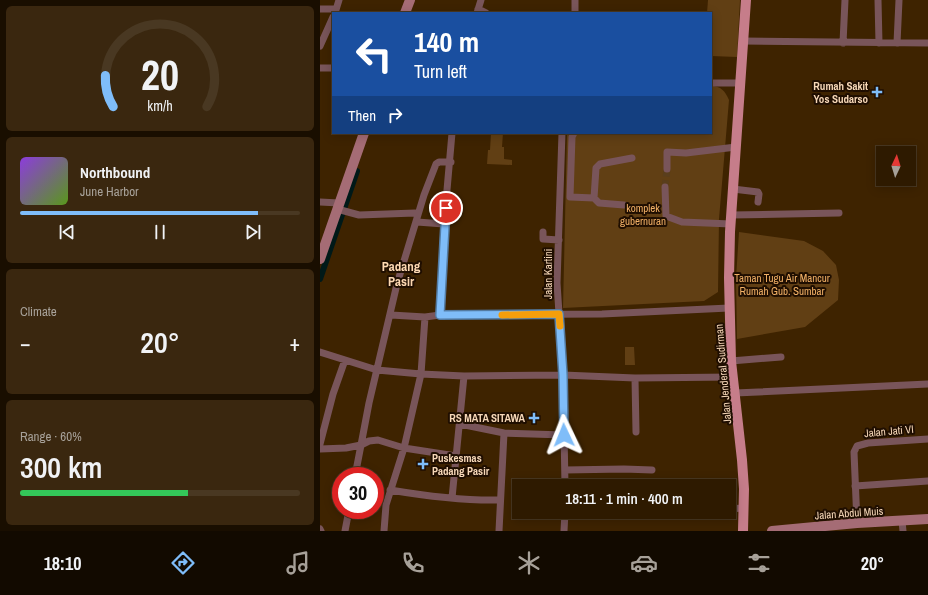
<!DOCTYPE html>
<html lang="en">
<head>
<meta charset="utf-8">
<style>
  :root { --surface:#2e1a00; --page:#3a270f; --text:#f1f3f6; --muted:#a7a199; --line:#493822; --accent:#7fbdf9 }
  body { margin:0; font-family:"Archivo Narrow",sans-serif; background:var(--page); color:var(--text); height:100vh; display:flex; flex-direction:column; font-size:15px; white-space:nowrap }
  * { box-sizing:border-box; margin:0 }
  p { font-size:13px; color:var(--muted) }
  .icon { flex:none; width:22px; height:22px; fill:none; stroke:currentColor; stroke-width:2; stroke-linecap:round; stroke-linejoin:round }
  .map { position:relative; flex:1; overflow:hidden }
  .panel { display:flex; flex-direction:column; gap:6px; padding:6px; background:#190e00; width:320px }
  .panel>* { flex:none }
  .top-card { position:absolute; left:12px; top:12px; width:380px; height:122px; border-radius:0px; box-shadow:0 2px 10px #0003,0 0 0 1px var(--line); background:#1a4fa0; color:#fff; overflow:hidden }
  .needle { width:26px; rotate:4deg }
  .buttons { position:absolute; left:556px; top:146px; display:grid; gap:8px }
  .buttons a { display:grid; place-items:center; width:40px; height:40px; border-radius:0px; background:var(--surface); box-shadow:0 2px 10px #0003,0 0 0 1px var(--line); font-size:20px }
  .speed { position:absolute; left:12px; top:467px; display:flex; gap:8px; font-size:20px; font-weight:700; text-align:center }
  .speed>* { display:grid; place-content:center; width:52px; height:52px; border-radius:50%; background:var(--surface); box-shadow:0 2px 10px #0003,0 0 0 1px var(--line); line-height:1 }
  .speed .limit { border:6px solid #d22; background:#fff; color:#111 }
  .pin { position:absolute; display:grid; place-items:center; width:34px; height:34px; color:#fff; margin:-17px; border:2px solid #fff; border-radius:50%; box-shadow:0 1px 4px #0007 }
  .me { position:absolute; width:44px; margin:-22px; rotate:358deg; stroke-linejoin:round; filter:drop-shadow(0 0 3px #0008) }
  .turn { display:flex; align-items:center; gap:14px; height:84px; padding:0 16px; font-size:18px }
  .turn .icon { width:52px; height:52px; stroke-width:2.5 }
  .turn b { display:block; font-size:28px; line-height:34px }
  .then { display:flex; align-items:center; height:38px; padding:0 16px; background:#0003; gap:8px; font-size:15px }
  .big { font-size:30px; font-weight:600; line-height:1.1 }
  .panel .card { flex:1; display:flex; flex-direction:column; justify-content:center; gap:6px; min-width:0; padding:0 14px; border-radius:6px; background:var(--page) }
  .panel .dial { align-items:center; gap:0 }
  .dial svg { height:104px; overflow:visible; fill:none; stroke:var(--line); stroke-width:7; stroke-linecap:round; text-anchor:middle }
  .dial text { fill:var(--text); stroke:none }
  .song { display:flex; align-items:center; gap:12px }
  .cover { width:48px; height:48px; border-radius:6px; background:linear-gradient(135deg,hsl(270 70% 55%),hsl(90 70% 35%)) }
  .played { height:4px; border-radius:2px; background:linear-gradient(90deg,var(--accent) 85%,var(--line) 85%) }
  .keys { display:flex; justify-content:space-around; direction:ltr }
  .heat { display:flex; justify-content:space-between; align-items:center; font-size:22px; direction:ltr }
  .charge { height:6px; border-radius:3px; background:linear-gradient(90deg,#34c759 60%,var(--line) 0) }
  .trip { position:absolute; left:192px; top:479px; width:224px; height:40px; border-radius:0px; background:var(--surface); box-shadow:0 2px 10px #0003,0 0 0 1px var(--line); font-weight:600; line-height:40px; text-align:center }
  .menu { display:flex; height:64px; justify-content:space-around; align-items:center; background:#120a00; color:var(--muted) }
  .menu .icon { width:28px; height:28px }
  .menu .active { color:var(--accent) }
  .menu b { font-size:18px; color:var(--text) }
  main { display:flex; flex:1; min-height:0 }
  .map>svg:first-child { display:block }
  .green { fill:#613f14 }
  .lines { fill:none; stroke-linecap:round; stroke-linejoin:round }
  .canal { stroke:#001918; stroke-width:6 }
  .street-tunnel { stroke:#5a3e1c; stroke-width:7; stroke-dasharray:7 3.5; stroke-linecap:butt }
  .street { stroke:#79555a; stroke-width:7 }
  .secondary { stroke:#a56c75; stroke-width:10 }
  .primary { stroke:#c67d8a; stroke-width:10 }
  .route-casing { stroke:#537ba2; stroke-width:10 }
  .route { stroke:#7fbdf9; stroke-width:7 }
  .slow { stroke:#f59e0b; stroke-width:7 }
  .poi-dot { fill:#7fbdf9; stroke:#1f0e00; stroke-width:1.5 }
  .labels { text-anchor:middle; stroke-width:4; stroke-linejoin:round; paint-order:stroke }
  .poi-label { font-size:11px; font-weight:bold; fill:#f7d8b8; stroke:#1f0e00; text-anchor:end }
  .park-label { font-size:11px; fill:#f2b166; stroke:#1f0e00 }
  .street-label { font-size:11px; fill:#f7d8b8; stroke:#1f0e00 }
  .quarter-label { font-size:13px; font-weight:bold; fill:#fdd8b2; stroke:#1f0e00 }
</style>
</head>
<body>
<main>
<section class="panel">
<div class="card dial"><svg viewBox="0 0 100 80">
<path d="M14 69A42 42 0 1 1 86 69"/>
<path d="M14 69A42 42 0 0 1 8 45" stroke="#7fbdf9"/>
<text x="50" y="56" font-size="32" font-weight="700">20</text>
<text x="50" y="72" font-size="11">km/h</text>
</svg></div>
<div class="card">
<div class="song"><i class="cover"></i><div><b>Northbound</b><p>June Harbor</p></div></div>
<div class="played"></div>
<div class="keys"><svg class="icon" aria-label="previous" viewBox="0 0 24 24"><path d="M18 5L8 12l10 7zM5 5v14"/></svg><svg class="icon" aria-label="pause" viewBox="0 0 24 24"><path d="M8 5v14M16 5v14"/></svg><svg class="icon" aria-label="next" viewBox="0 0 24 24"><path d="M6 5l10 7-10 7zM19 5v14"/></svg></div>
</div>
<div class="card"><p>Climate</p>
<div class="heat"><a>−</a><b class="big">20°</b><a>+</a></div>
</div>
<div class="card"><p>Range · 60%</p><b class="big">300 km</b><div class="charge"></div></div>
</section>
<div class="map">
<svg width="608" height="531" viewBox="0 0 608 531">
  <rect width="100%" height="100%" fill="#3e2300"/>
  <path class="green" d="M388 0H420L417 57 391 56V13H387Z
    M391 86C401 86 405 91 409 100L399 219 398 292 384 301 243 308 247 133H391Z
    M171 133H183L182 147H184V159L192 160V165L167 164 168 150H170Z
    M419 232 484 241 503 251 516 265 519 280 518 300 485 327 417 339 416 278Z
    M305 347H314L315 365H305Z"/>
  <g class="lines">
    <path class="canal" d="M0 279 37 171"/>
    <path class="street-tunnel" d="M345 187 347 169"/>
    <path class="street" d="M255 0V13
      M558 0 559 43
      M0 9H16
      M158 9 166 13
      M15 13 19 0
      M157 13 161 0
      M423 41 608 43
      M523 43 525 0
      M577 43 579 0
      M0 46 13 17
      M0 68H13
      M391 83H420
      M242 133 237 283 243 375 245 486
      M254 133 252 137 250 197 274 198
      M131 162H119L116 164 104 195 77 284 49 403 41 445 49 441 58 440 84 448 136 456
      M347 169V152L366 153 416 147
      M345 187 346 216 362 222 411 224
      M413 189 438 192 439 194 438 202
      M0 202 19 203
      M304 205 279 203 274 198 276 168 280 164 312 158
      M17 209 39 215 95 213
      M411 215 519 213
      M97 222 124 224
      M223 232V239L239 240
      M71 315 105 317 120 315 282 314 409 308
      M120 315 124 224 132 133
      M0 352 57 370 101 374 105 317
      M411 361 461 357
      M315 378 316 432
      M415 393 608 384
      M140 424 184 433 244 435
      M0 444 13 394 25 360
      M0 449 26 448 41 445 35 476
      M245 470 304 469 332 470
      M535 486 608 481
      M70 490C106 496 143 501 180 500
      M132 498 144 376
      M409 509 423 508
      M582 521 583 531
      M537 523 534 452 537 446 548 443 608 439
      M0 529 1 531
      M25 531 29 510
      M64 531 66 505 84 448 101 374 144 376 243 375 315 378 413 377
      M179 531 184 433
      M244 531 245 512"/>
    <path class="secondary" d="M85 13 90 0
      M0 259 44 133
      M452 531 537 523 608 519"/>
    <path class="primary" d="M423 531 424 489 422 460 411 361 409 278 410 232 426 0"/>
  </g>
  <g class="lines">
    <g class="route-casing">
      <path id="route" d="M126 208 120 315 239 314 243 375 244 435"/>
    </g>
    <use href="#route" class="route"/>
    <path class="slow" d="M182 315 239 314 240 326"/>
  </g>
  <g class="poi-dot">
    <path d="M555 86h4v4h4v4h-4v4h-4v-4h-4v-4h4z"/>
    <path d="M212 412h4v4h4v4h-4v4h-4v-4h-4v-4h4z"/>
    <path d="M101 458h4v4h4v4h-4v4h-4v-4h-4v-4h4z"/>
  </g>
  <g class="labels">
    <g class="poi-label">
      <text x="548" y="90">Rumah Sakit<tspan x="548" dy="13">Yos Sudarso</tspan></text>
      <text x="205" y="422">RS MATA SITAWA</text>
      <text x="112" y="462" text-anchor="start">Puskesmas<tspan x="112" dy="13">Padang Pasir</tspan></text>
    </g>
    <g class="park-label">
      <text x="323" y="212">komplek<tspan x="323" dy="13">gubernuran</tspan></text>
      <text x="462" y="282">Taman Tugu Air Mancur<tspan x="462" dy="13">Rumah Gub. Sumbar</tspan></text>
    </g>
    <g class="street-label">
      <text transform="translate(228 274) rotate(-90)" y="4">Jalan Kartini</text>
      <text transform="translate(403 374) rotate(-95)" y="4">Jalan Jenderal Sudirman</text>
      <text transform="translate(569 431) rotate(-5)" y="4">Jalan Jati VI</text>
      <text transform="translate(529 513) rotate(-4)" y="4">Jalan Abdul Muis</text>
    </g>
    <g class="quarter-label">
      <text x="81" y="271">Padang<tspan x="81" dy="15">Pasir</tspan></text>
    </g>
  </g>
</svg>
<div class="buttons">
<a><svg class="needle" viewBox="-14 -14 28 28"><path d="M0-13l5 13h-10z" fill="#e53935"/><path d="M0 13l5-13h-10z" fill="#a7a199"/></svg></a>
</div>
<div class="speed"><div class="limit">30</div></div>
<div class="pin" style="left:126px;top:208px;background:#d93025"><svg class="icon" aria-label="arrive" viewBox="0 0 24 24"><path d="M6 21V4h12l-3 4 3 4H6"/></svg></div>
<svg class="me" style="left:244px;top:435px" viewBox="-20 -20 40 40"><path d="M0-17L14 15 0 8-14 15z" fill="#7fbdf9" stroke="#fff" stroke-width="4"/></svg>
<div class="trip">18:11 · 1 min · 400 m</div>
<div class="top-card">
<div class="turn"><svg class="icon" aria-label="left" viewBox="0 0 24 24"><path d="M17 20v-9H6M10 6l-5 5 5 5"/></svg><div><b>140 m</b>Turn left</div></div>
<div class="then">Then<svg class="icon" aria-label="right" viewBox="0 0 24 24"><path d="M7 20v-9h11M14 6l5 5-5 5"/></svg></div>
</div>
</div>
</main>
<nav class="menu">
<b>18:10</b>
<svg class="icon active" aria-label="directions" viewBox="0 0 24 24"><path d="M12 3l9 9-9 9-9-9zM9 14v-3h6M13 9l2 2-2 2"/></svg>
<svg class="icon" aria-label="music" viewBox="0 0 24 24"><path d="M9 18V5l10-2v13"/><circle cx="6" cy="18" r="3"/><circle cx="16" cy="16" r="3"/></svg>
<svg class="icon" aria-label="phone" viewBox="0 0 24 24"><path d="M5 4h4l2 5-3 2q2 4 5 5l2-3 5 2v4C11 20 4 13 5 4z"/></svg>
<svg class="icon" aria-label="climate" viewBox="0 0 24 24"><path d="M12 3v18M4 7l16 10M4 17L20 7"/></svg>
<svg class="icon" aria-label="car" viewBox="0 0 24 24"><path d="M5 17H2v-5l4-1 3-4h7l3 4 3 1v5h-3M9 17h6M6 11h13"/><circle cx="7" cy="17" r="2"/><circle cx="17" cy="17" r="2"/></svg>
<svg class="icon" aria-label="filters" viewBox="0 0 24 24"><path d="M4 7h16M4 17h16"/><circle cx="9" cy="7" r="2"/><circle cx="15" cy="17" r="2"/></svg>
<b>20°</b>
</nav>
</body>
</html>
